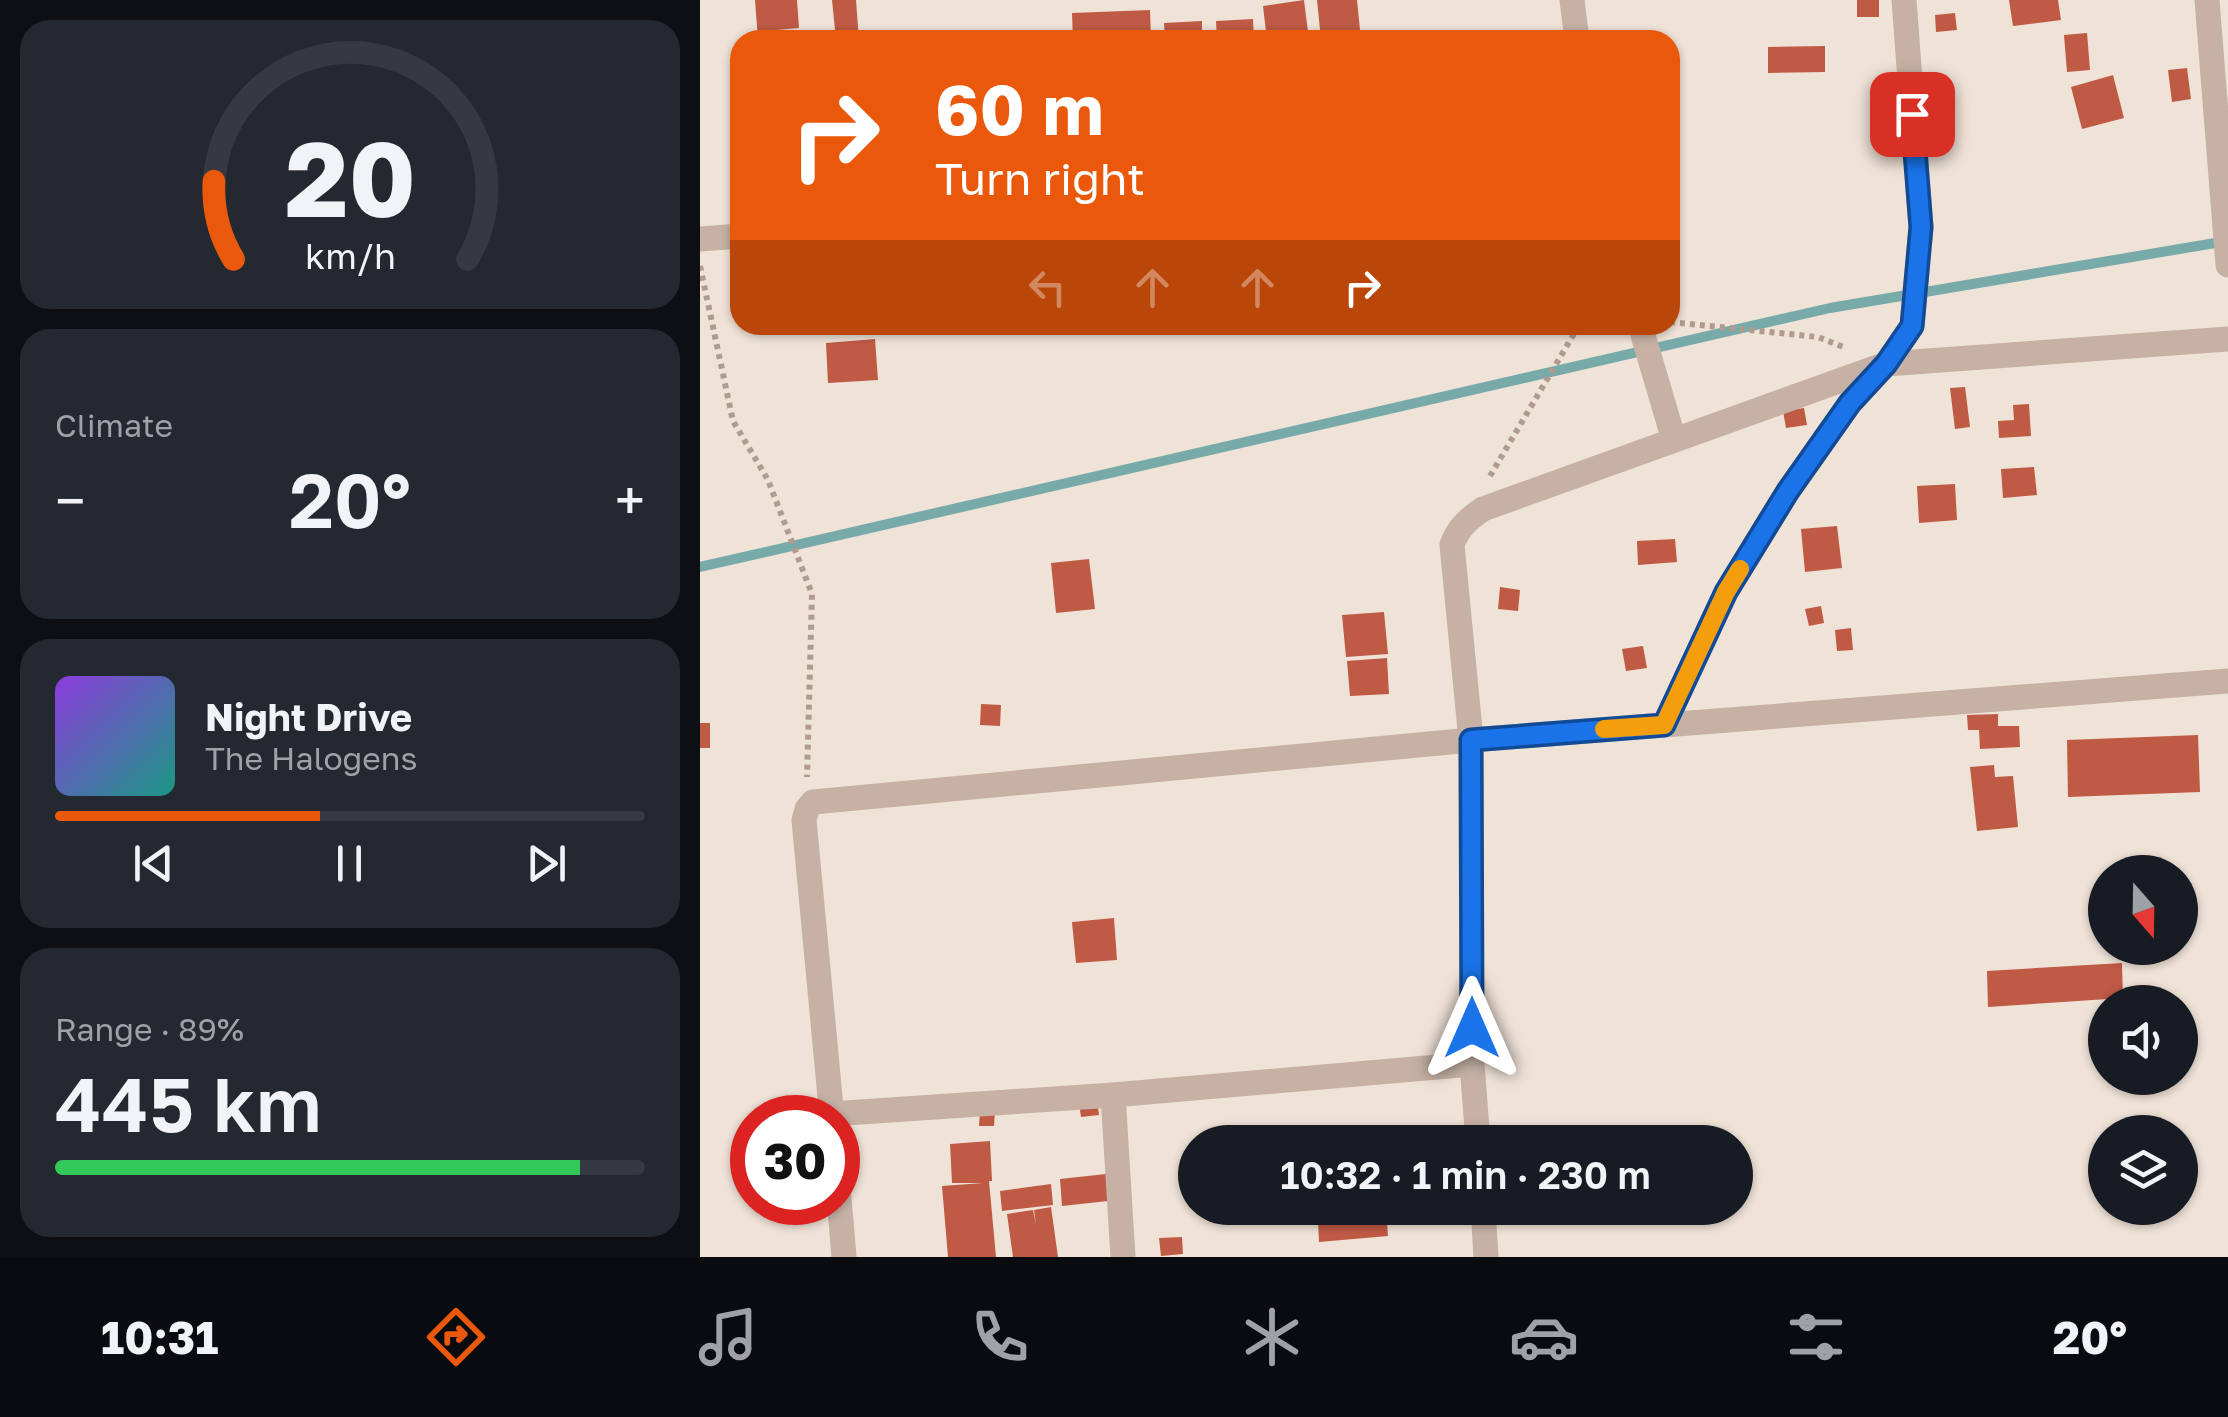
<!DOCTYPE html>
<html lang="en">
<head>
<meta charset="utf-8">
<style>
  :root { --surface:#171b24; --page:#242831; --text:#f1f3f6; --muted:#9ea1a6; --line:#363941; --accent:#ea580c }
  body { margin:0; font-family:"Golos Text",sans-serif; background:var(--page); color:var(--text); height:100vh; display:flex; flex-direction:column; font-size:38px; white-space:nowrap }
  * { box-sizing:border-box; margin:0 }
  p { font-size:32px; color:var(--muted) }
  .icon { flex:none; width:55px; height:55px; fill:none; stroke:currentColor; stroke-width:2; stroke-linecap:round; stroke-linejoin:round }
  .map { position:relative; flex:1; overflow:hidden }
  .side { display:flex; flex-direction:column; gap:20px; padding:20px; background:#0d0f14; width:700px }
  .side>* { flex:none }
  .top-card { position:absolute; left:30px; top:30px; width:950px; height:305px; border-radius:30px; box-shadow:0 2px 8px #0004; background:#ea580c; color:#fff; overflow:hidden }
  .needle { width:65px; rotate:160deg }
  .buttons { position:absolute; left:1388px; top:855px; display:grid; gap:20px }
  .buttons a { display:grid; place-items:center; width:110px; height:110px; border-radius:50%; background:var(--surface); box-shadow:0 2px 8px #0004; font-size:50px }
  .speed { position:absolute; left:30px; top:1095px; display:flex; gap:20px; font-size:50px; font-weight:700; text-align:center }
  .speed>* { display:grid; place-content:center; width:130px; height:130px; border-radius:50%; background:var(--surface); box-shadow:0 2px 8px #0004; line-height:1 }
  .speed .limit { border:15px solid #d22; background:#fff; color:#111 }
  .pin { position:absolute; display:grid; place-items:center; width:85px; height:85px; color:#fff; margin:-42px; border-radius:20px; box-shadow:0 5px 15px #0006 }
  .me { position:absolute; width:110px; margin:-55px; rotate:0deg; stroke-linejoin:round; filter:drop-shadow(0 0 8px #0008) }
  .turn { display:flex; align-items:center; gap:35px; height:210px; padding:0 40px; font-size:45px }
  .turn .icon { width:130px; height:130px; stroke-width:2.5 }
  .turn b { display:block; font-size:70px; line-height:85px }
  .lanes { display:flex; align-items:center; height:95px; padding:0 40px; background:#0003; justify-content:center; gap:50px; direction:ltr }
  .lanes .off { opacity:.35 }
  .big { font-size:75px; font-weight:600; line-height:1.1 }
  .side .card { flex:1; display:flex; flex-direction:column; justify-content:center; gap:15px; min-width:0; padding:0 35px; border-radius:30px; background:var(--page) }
  .side .dial { align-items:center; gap:0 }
  .dial svg { height:260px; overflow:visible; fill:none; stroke:var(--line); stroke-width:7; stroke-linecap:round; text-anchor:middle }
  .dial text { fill:var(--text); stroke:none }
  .song { display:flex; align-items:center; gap:30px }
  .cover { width:120px; height:120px; border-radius:15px; background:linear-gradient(135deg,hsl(270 70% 55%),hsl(170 70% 35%)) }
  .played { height:10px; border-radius:5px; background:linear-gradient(90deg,var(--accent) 45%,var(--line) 45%) }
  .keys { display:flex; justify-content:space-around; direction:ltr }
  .heat { display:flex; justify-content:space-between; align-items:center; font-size:55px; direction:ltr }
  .charge { height:15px; border-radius:8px; background:linear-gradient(90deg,#34c759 89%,var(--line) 0) }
  .trip { position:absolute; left:478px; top:1125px; width:575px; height:100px; border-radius:50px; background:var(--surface); box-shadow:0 2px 8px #0004; font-weight:600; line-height:100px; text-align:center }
  .tab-bar { display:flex; height:160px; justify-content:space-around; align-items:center; background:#090b0e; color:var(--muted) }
  .tab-bar .icon { width:70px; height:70px }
  .tab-bar .on { color:var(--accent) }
  .tab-bar b { font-size:45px; color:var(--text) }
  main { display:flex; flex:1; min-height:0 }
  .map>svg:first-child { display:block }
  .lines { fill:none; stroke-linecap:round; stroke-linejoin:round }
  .stream { stroke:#78aaa9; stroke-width:10 }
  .building { fill:#bf5a45 }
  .path { stroke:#b19b8f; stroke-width:6; stroke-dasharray:5 5; stroke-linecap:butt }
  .minor { stroke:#c6b1a4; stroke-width:25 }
  .route-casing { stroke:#114b97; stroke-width:25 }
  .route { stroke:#1a73e8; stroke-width:18 }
  .slow { stroke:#f59e0b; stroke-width:18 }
</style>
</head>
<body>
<main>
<section class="side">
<div class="card dial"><svg viewBox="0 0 100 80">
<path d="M14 69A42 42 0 1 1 86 69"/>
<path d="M14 69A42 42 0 0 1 8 45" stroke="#ea580c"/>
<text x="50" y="56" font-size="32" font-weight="700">20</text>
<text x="50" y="72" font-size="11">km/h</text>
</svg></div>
<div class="card"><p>Climate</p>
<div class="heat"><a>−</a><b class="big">20°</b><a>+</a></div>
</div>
<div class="card">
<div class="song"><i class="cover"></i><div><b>Night Drive</b><p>The Halogens</p></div></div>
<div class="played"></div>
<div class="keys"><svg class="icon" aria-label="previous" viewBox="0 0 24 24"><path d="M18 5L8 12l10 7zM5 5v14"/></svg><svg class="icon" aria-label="pause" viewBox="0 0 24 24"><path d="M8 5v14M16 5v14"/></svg><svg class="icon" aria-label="next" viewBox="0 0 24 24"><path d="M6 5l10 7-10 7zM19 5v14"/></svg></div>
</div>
<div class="card"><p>Range · 89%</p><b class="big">445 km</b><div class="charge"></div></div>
</section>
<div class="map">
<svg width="1528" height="1257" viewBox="0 0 1528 1257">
  <rect width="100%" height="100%" fill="#efe2d7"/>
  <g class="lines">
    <path class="stream" d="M0 567 1130 308 1527 241"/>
  </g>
  <path class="building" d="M55 0H97L99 28 77 30 78 40H58Z
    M132 0H156L159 40H136Z
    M604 0 609 40H567L563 6Z
    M617 0H657L661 40H621Z
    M1157 0H1179V17H1157Z
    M1309 0H1358L1361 20 1313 26Z
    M450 10 451 40H373L372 13Z
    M1255 13 1257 30 1236 32 1235 15Z
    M553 19 554 40H517L516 21Z
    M502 21V40H465L464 23Z
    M1387 33 1390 70 1367 72 1364 35Z
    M298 35 299 40H255V37Z
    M1125 46V72L1068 73V47Z
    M1487 68 1491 99 1472 102 1468 70Z
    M1413 75 1424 118 1382 129 1371 87Z
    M175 339 178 380 128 383 126 343Z
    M1265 387 1270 427 1255 429 1250 388Z
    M1329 404 1331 436 1299 438 1298 421 1314 420 1313 405Z
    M1104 408 1107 425 1086 428 1083 411Z
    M1334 467 1337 495 1303 498 1301 469Z
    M1255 484 1257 520 1219 523 1217 486Z
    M1137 526 1142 568 1105 572 1101 529Z
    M975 539 977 562 938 565 937 541Z
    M389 559 395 609 356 613 351 563Z
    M800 587 820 590 818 611 798 609Z
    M1121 606 1124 623 1109 626 1105 609Z
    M684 612 688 654 646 657 642 615Z
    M1151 628 1153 650 1137 651 1135 630Z
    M943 646 947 668 926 671 922 649Z
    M687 658 689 694 650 696 647 661Z
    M281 704 301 705 300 726 280 725Z
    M1298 714V726H1319L1320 747 1280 749 1279 730H1268L1267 715Z
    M0 723H10V748H0Z
    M1498 735 1500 792 1368 797 1367 740Z
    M1294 765 1295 777 1313 776 1318 827 1277 831 1270 767Z
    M414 918 417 960 376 963 372 922Z
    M1422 963 1423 998 1288 1007 1287 971Z
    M397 1100 399 1115 381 1117 379 1103Z
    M280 1111H295L294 1126H279Z
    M290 1141 292 1181H289L296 1257H248L242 1186 283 1183H252L250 1144Z
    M406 1174 408 1201 362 1206 360 1179Z
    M351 1184 353 1205 302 1211 300 1191Z
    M351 1207 358 1257H313L307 1214 333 1210 336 1225 334 1210Z
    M665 1208H686L688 1236 619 1242 618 1220 666 1216Z
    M482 1237 483 1254 461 1256 459 1238Z"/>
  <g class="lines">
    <path class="path" d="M0 266 33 421 68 480 112 594 107 777
      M970 322 1118 337 1146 348
      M790 476 875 332 907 325"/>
    <path class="minor" d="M872 0 877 40
      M1507 0 1528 265
      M0 239 40 236
      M940 325 974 440
      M964 725 1026 592 1088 491 1150 403 1186 364 1212 326 1221 227 1204 0
      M413 1095 423 1257
      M131 1114 413 1095 772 1064
      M132 1118 104 820 107 809 113 802 771 740 1528 681
      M778 1142 772 1064 771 740 752 545C758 528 768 519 783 509L1186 364 1528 339
      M138 1186 144 1257
      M783 1208 786 1257"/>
  </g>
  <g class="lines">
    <g class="route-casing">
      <path id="route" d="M772 1028 771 740 964 725 1026 592 1088 491 1150 403 1186 364 1212 326 1221 227 1212 114"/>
    </g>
    <use href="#route" class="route"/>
    <path class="slow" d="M904 729 964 725 1026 592 1040 569"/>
  </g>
</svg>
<div class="buttons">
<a><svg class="needle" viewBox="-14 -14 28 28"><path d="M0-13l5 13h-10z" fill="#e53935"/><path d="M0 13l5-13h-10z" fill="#9ea1a6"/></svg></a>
<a><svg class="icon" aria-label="sound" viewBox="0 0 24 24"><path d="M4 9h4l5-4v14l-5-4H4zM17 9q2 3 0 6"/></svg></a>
<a><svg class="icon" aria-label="layers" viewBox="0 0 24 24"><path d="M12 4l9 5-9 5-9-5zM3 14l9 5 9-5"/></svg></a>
</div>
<div class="speed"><div class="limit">30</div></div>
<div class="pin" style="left:1212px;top:114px;background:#d93025"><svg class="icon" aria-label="arrive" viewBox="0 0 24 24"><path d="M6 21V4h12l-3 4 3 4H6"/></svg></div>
<svg class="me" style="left:772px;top:1028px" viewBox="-20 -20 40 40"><path d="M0-17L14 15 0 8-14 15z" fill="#1a73e8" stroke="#fff" stroke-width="4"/></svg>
<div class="trip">10:32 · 1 min · 230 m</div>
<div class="top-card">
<div class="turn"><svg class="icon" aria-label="right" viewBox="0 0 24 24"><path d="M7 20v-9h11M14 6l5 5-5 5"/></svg><div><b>60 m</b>Turn right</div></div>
<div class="lanes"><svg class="icon off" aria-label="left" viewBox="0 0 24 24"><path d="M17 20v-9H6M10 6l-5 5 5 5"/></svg><svg class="icon off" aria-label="ahead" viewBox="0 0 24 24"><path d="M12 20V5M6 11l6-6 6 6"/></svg><svg class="icon off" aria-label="ahead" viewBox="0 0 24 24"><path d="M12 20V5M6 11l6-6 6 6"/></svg><svg class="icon" aria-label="right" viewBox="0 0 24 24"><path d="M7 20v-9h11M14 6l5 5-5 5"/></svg></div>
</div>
</div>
</main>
<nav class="tab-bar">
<b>10:31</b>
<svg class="icon on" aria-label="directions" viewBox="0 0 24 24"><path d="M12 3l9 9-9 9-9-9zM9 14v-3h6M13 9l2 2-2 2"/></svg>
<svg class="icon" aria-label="music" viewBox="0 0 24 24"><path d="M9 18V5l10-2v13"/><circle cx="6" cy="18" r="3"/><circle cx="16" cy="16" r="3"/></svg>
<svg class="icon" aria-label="phone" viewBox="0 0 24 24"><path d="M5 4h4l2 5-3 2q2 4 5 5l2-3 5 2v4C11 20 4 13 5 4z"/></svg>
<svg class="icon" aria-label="climate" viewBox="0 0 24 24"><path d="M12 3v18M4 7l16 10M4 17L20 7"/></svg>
<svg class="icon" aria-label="car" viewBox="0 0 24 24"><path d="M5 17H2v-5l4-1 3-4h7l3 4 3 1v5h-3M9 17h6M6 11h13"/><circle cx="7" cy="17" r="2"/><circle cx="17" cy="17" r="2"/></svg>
<svg class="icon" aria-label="filters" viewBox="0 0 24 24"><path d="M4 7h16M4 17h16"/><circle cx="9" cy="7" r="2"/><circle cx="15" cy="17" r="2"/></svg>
<b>20°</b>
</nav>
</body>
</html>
